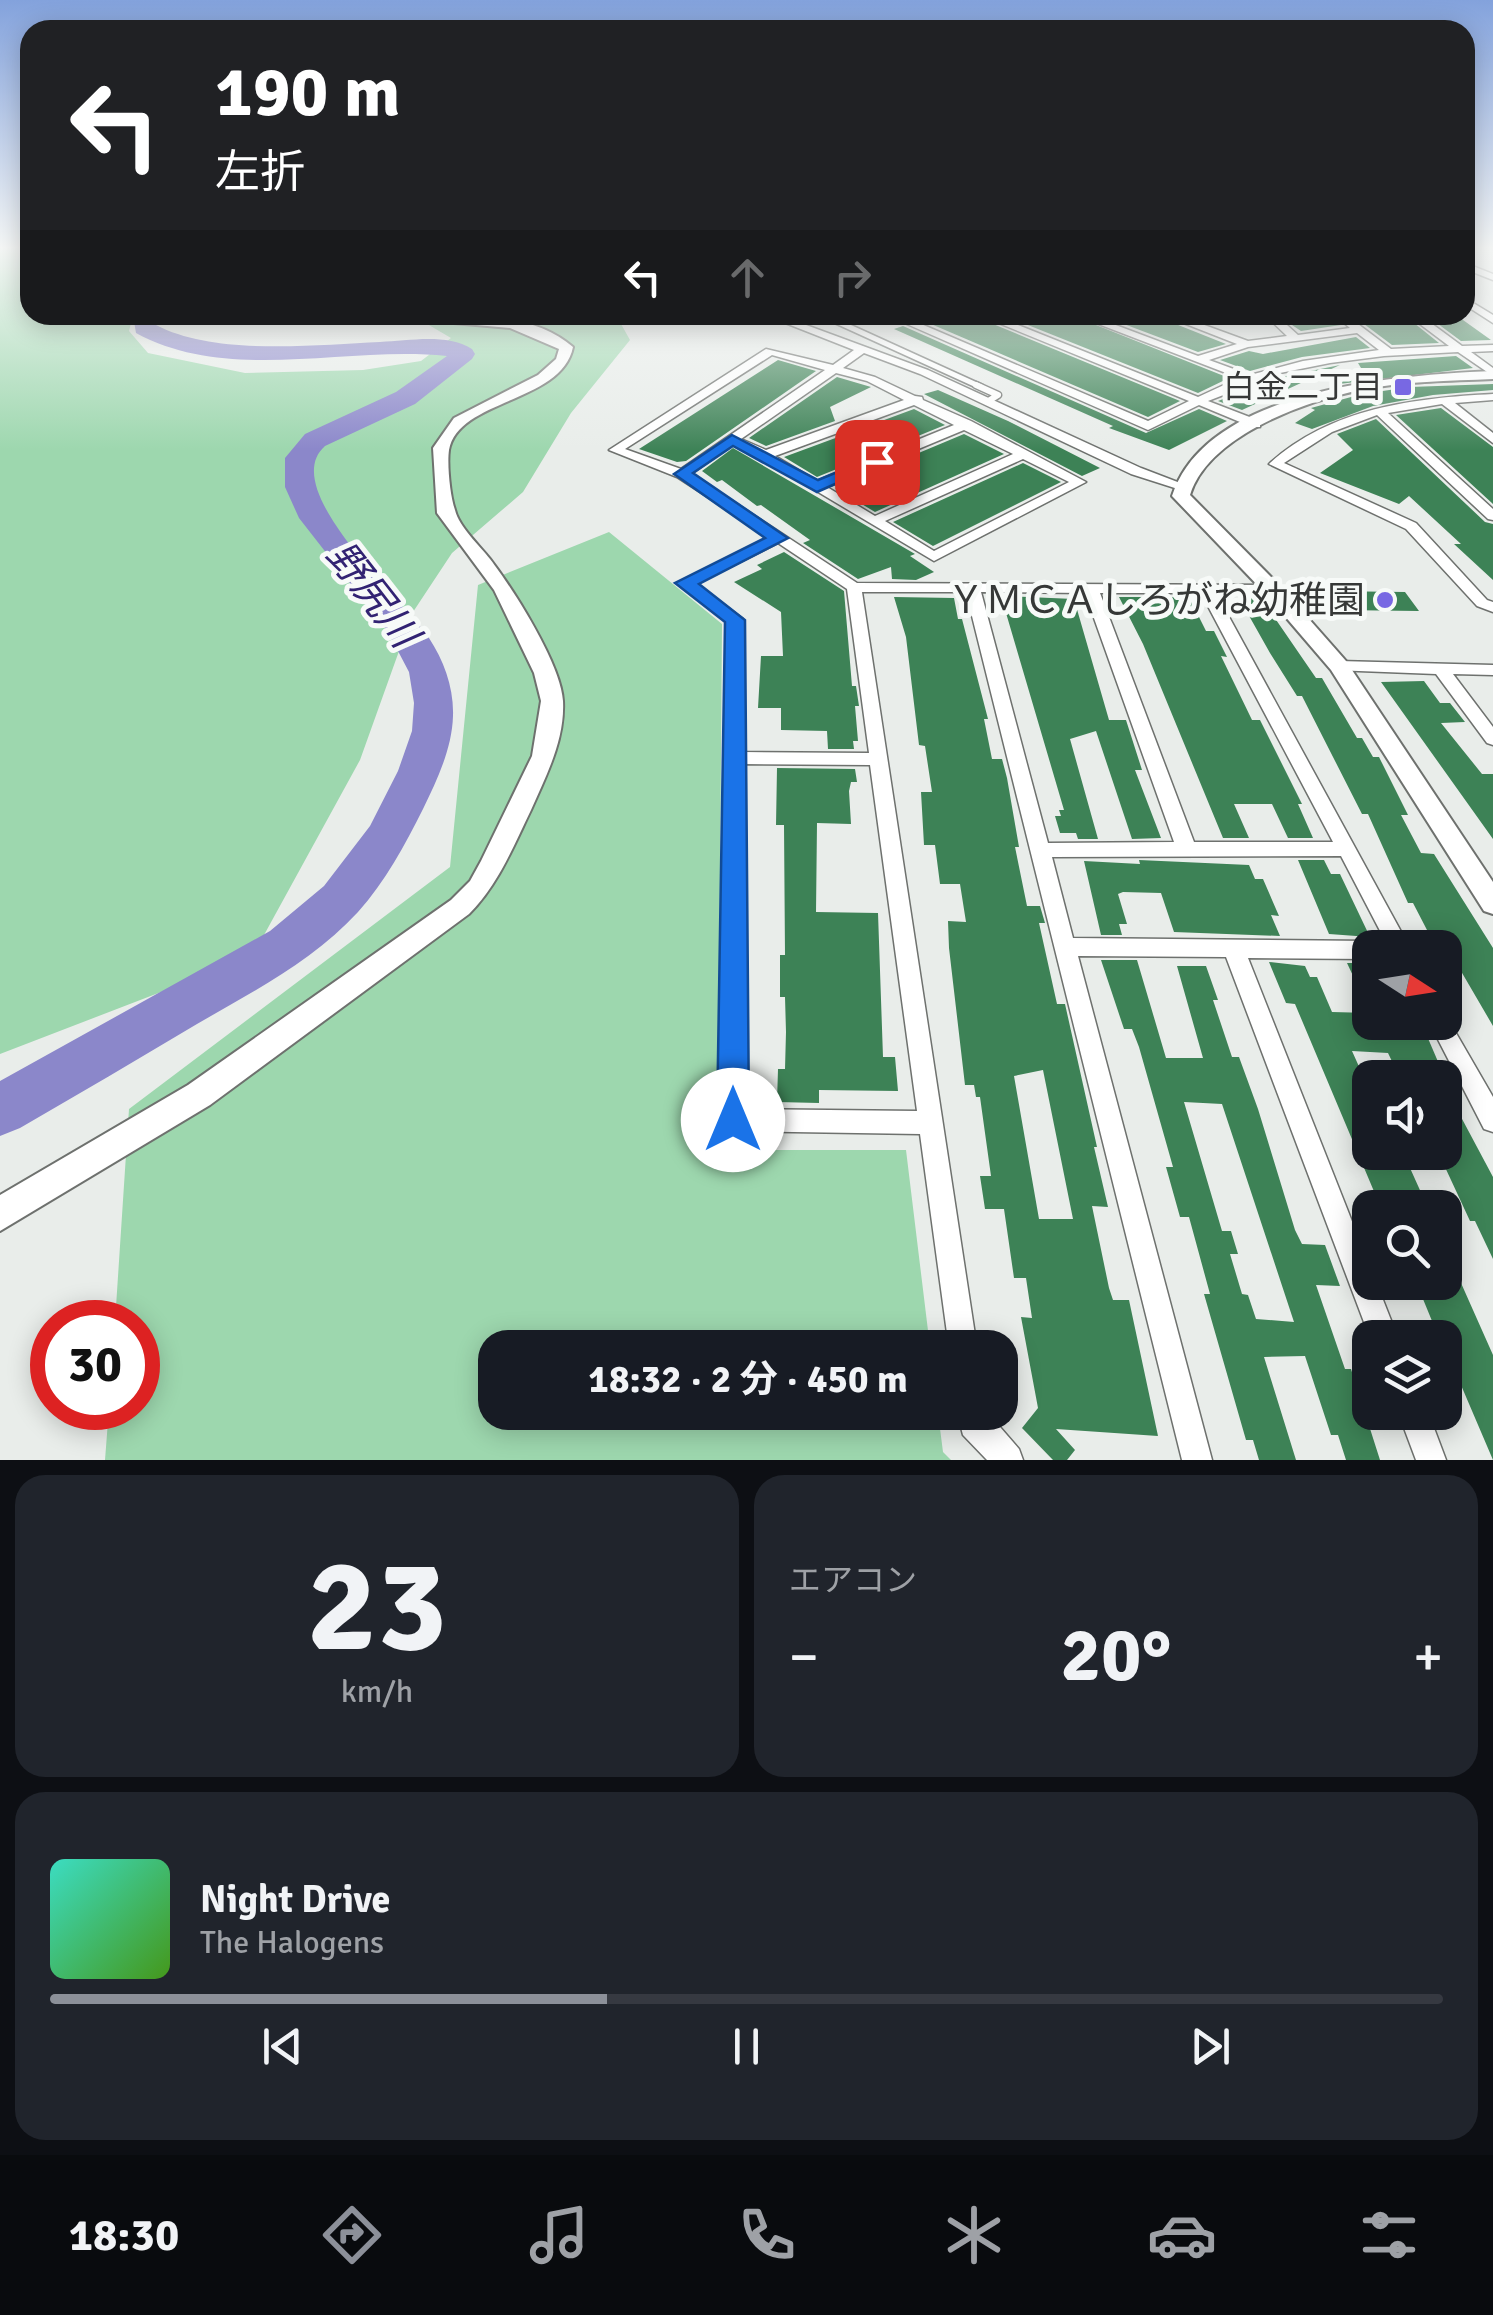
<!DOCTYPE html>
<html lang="ja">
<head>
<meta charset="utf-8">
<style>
  :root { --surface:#171b24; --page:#20242c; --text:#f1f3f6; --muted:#9ea1a6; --line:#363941; --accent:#8c9099 }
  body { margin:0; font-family:Signika,"Noto Sans JP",sans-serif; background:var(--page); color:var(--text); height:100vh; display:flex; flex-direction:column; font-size:38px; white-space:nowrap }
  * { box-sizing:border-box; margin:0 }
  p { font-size:32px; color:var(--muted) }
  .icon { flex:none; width:55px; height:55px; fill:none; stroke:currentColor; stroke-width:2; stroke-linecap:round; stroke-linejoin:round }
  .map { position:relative; height:1460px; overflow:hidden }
  .side { display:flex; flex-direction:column; gap:15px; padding:15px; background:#0d0f14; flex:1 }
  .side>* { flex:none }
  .banner { position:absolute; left:20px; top:20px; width:1455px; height:305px; border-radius:30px; box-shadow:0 5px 25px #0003; background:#202124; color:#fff; overflow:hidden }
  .needle { width:65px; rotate:102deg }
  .buttons { position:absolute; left:1352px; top:930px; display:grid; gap:20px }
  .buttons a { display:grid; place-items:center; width:110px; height:110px; border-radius:20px; background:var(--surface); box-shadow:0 5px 25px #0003; font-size:50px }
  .speed { position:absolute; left:30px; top:1300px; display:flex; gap:20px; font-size:50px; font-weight:700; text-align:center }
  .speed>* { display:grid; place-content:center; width:130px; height:130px; border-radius:50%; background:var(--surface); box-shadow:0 5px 25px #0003; line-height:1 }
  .speed .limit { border:15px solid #d22; background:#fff; color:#111 }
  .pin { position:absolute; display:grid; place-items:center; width:85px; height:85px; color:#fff; margin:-42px; border-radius:20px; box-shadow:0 5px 15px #0006 }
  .me { position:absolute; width:110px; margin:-55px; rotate:0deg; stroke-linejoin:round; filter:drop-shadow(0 0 8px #0008) }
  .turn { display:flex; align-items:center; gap:35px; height:210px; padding:0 30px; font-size:45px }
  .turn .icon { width:130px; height:130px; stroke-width:2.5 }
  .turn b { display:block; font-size:70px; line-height:85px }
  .lanes { display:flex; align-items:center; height:95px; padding:0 30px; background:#0003; justify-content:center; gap:50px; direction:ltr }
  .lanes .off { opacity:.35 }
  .big { font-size:75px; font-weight:700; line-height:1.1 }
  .side .widget { flex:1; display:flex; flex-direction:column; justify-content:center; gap:15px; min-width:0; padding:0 35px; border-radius:30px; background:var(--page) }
  .side .dial { align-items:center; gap:0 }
  .dial b { font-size:130px; line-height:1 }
  .song { display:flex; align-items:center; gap:30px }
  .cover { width:120px; height:120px; border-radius:15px; background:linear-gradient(135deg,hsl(170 70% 55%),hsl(100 70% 35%)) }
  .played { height:10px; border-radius:5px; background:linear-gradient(90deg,var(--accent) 40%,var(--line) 40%) }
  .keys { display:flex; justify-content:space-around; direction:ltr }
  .heat { display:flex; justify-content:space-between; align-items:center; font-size:55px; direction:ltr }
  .side .tiles { flex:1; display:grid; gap:15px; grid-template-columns:1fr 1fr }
  .widget:last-child { grid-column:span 2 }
  .trip { position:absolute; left:478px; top:1330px; width:540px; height:100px; border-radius:30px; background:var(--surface); box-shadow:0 5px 25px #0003; font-weight:700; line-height:100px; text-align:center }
  .dock { display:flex; height:160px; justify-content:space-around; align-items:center; background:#090b0e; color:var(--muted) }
  .dock .icon { width:70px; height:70px }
  .dock .on { color:var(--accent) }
  .dock b { font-size:45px; color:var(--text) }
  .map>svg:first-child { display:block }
  .green { fill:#9dd7ae }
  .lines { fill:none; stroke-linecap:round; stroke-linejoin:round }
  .river { fill:#8b87ca; fill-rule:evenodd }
  .building { fill:#3d8256; fill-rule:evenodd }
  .service-far1-casing { stroke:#6e716e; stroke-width:8 }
  .service-casing { stroke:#6e716e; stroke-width:9 }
  .minor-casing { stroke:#6e716e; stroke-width:3 }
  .tertiary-casing { stroke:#6e716e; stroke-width:4 }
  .service-far1 { stroke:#fff; stroke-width:5 }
  .service { stroke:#fff; stroke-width:6 }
  .minor { fill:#fff; fill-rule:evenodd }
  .tertiary { fill:#fff; fill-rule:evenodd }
  .route { fill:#1a73e8; stroke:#114b97; stroke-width:2.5 }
  .poi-dot { fill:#7868e3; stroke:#f7faf8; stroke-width:4 }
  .labels { text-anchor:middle; stroke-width:10; stroke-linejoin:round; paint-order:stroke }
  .far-poi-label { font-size:32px; fill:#363837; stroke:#f7faf8; text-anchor:end }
  .poi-label { font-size:38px; fill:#363837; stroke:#f7faf8; text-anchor:end }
  .water-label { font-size:40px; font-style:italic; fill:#322373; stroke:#f7faf8 }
</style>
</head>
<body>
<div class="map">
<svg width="1493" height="1460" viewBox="0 0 1493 1460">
  <rect width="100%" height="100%" fill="#e9edea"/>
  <path class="green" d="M0 247H30V315H133L129 331 148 353 245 373 363 370 421 361 451 338 422 321 380 315H616L630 340 571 413 523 492 452 553 413 612 360 760 252 957 0 1054Z
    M609 532 722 624 718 1150H906L930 1347 495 1348V1412L938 1413 943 1452 951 1460H105L109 1408H138V1322H115L129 1109 450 867 478 585Z"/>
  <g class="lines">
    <path class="river" d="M133 315H157L156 325C215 356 314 345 380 342 409 341 446 333 472 349L475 354 472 359 415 404 325 446C276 489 404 600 429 638 444 661 454 688 453 716 452 749 437 780 423 809 405 845 385 882 358 912 313 961 254 991 197 1024 138 1059 79 1094 20 1128L0 1136V1081L270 931 324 886 370 826 398 771 412 731 414 703 409 672 388 632 299 518 285 487V458L305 434 396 392 447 356C346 345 230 384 136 333Z"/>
  </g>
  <path class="building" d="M949 315 976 317 1180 401 1148 417 924 321Z
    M1003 315H1071L1229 378 1198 393Z
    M1100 315H1153L1226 344 1198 352Z
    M1331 315 1341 325 1301 331 1292 325 1307 324 1297 316Z
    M1352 315H1404L1439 343 1392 345Z
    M1426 315H1456L1491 340 1461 341Z
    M903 326 1146 433 1199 409 1227 421 1169 450 1109 428 1113 426 894 329Z
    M1356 337 1370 348 1302 357 1250 371 1220 360 1249 351 1263 354Z
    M1456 356 1473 368 1339 384 1361 368 1358 363Z
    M778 360 816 371 686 461 677 462 639 449Z
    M1340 365 1242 410 1218 401 1281 377Z
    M837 377 871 387 830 407 835 421 766 446 749 438Z
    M1493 384V390L1433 395 1373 406 1312 429 1295 423 1315 410 1311 408 1362 394 1410 387Z
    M938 390 1008 421 1100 468 1082 476 924 394Z
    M1441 408 1493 447V504L1396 415Z
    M914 409 945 425 817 477 784 457Z
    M1376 419 1485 522 1493 524V580L1454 544H1461L1409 496 1399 504 1320 473 1353 450 1337 434Z
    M964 434 1004 454 875 512 835 488Z
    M733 448 915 554 910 556 934 572 916 580 892 579 891 567 858 579 803 543 810 540 761 505 757 506 722 480 717 482 702 471Z
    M1023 463 1061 482 933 546 893 522Z
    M784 552 844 591 852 686H856L859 706H855L858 741H853L854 749H828L827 731 781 730V708H758L761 656H783L781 612 734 582 762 569 757 565Z
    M1325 591 1405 592 1419 611 1338 610Z
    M1001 596 1074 599 1109 720H1126L1142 770H1135L1161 838 1132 839 1096 731 1070 739 1098 839H1078L1076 833H1060L1055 816H1061L1059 810H1064Z
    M894 597 954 598 958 619H962L988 719H984L992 759H1002L1007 778 1019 847H1015L1027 906H1040L1045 923H1039L1057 1004H1065L1097 1147H1094L1108 1207 1092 1206 1109 1288 1113 1300H1129L1158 1436 1056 1429 1075 1450 1067 1460H1053L1022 1428 1038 1408 1021 1317 1032 1318 1026 1278H1014L1004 1209H985L980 1176H991L980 1097H976L974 1085H965L949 948 948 921 966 922 960 884H940L935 845H924L921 792H932L925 746 919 745 906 637ZM1043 1070 1073 1219H1039L1014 1076Z
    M1119 597H1189L1206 631H1214L1227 657 1221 656 1252 720H1260L1302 804H1298L1313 838H1288L1272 804H1234L1249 838H1223L1143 644Z
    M1239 598H1261L1316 678H1322L1357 738H1362L1373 757H1379L1408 815H1401L1421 853 1434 854 1493 948V1026L1437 930H1427L1413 903H1408L1368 814H1362L1302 696H1297L1270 653Z
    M1424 681 1440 703H1450L1465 722 1441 723 1482 774H1493V839L1381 682Z
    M777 768 855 769 857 782H851L849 791 851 824 817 823 816 912 878 913 883 1057H895L898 1091 819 1090V1103L777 1102 778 1069H785L786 1032 785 997H780V955H785L784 825H776Z
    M1139 860 1249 865 1255 879H1263L1279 916 1271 915 1280 936 1174 932 1161 893 1123 892 1118 894 1127 924H1119L1122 935H1101L1084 861 1140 864Z
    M1298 860H1324L1331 874H1340L1370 937 1329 934Z
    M1101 960H1137L1166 1058H1203L1177 966H1206L1218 1000H1213L1232 1057H1239L1258 1109 1295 1230 1302 1244 1325 1245 1340 1286 1316 1285 1345 1369H1351L1380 1460H1346L1338 1435H1331L1305 1356 1264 1357 1296 1460H1259L1253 1440H1246L1204 1294H1210L1189 1217H1180L1166 1167H1173L1139 1047 1132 1029H1124ZM1184 1102 1222 1104 1294 1322 1256 1319 1248 1295 1242 1294 1230 1254H1238L1231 1231H1222Z
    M1269 962 1305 966 1310 977H1317L1332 1012 1370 1013V1022H1421L1445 1078H1400L1388 1053 1352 1051 1370 1091V1152H1399L1406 1168H1410L1428 1208H1381L1295 1004 1286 1003Z
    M1347 963H1370V1012Z
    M1445 1087 1493 1177V1259L1475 1221H1470L1438 1152H1445Z
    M1445 1247 1493 1355V1460L1449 1357H1445V1338H1439L1416 1282H1445Z"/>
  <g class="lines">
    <g class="service-far1-casing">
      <path id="service-far1" d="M823 315 981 387"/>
    </g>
    <g class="service-casing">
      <path id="service" d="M976 385 998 395 990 400"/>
    </g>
    <g class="minor-casing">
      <path id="minor" d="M1465 263 1493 274V280L1465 269Z
        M1465 298 1493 315V323L1465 305Z
        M765 315H779L928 370 1141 468 1188 486 1181 490 1131 474 920 374 864 353 843 368 875 377 915 396 922 397 923 400 971 421 1086 482 934 561 761 458 733 444 691 474 857 583 1272 585 1279 589 1272 593H1216L1410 948H1389L1341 856 1052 857 1073 938 1370 941 1379 948H1370V959L1248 958 1370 1267V1282H1376L1398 1338H1370L1226 957 1078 956 1212 1460H1182L966 592H862L977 1348H949L920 1134 733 1131 724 1128 721 1120 727 621 678 583 769 537 677 477 609 450 766 349 833 365 854 350ZM772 355 825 370 681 469 625 449ZM836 373 867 381 904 400 766 450 741 439ZM914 405 954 425 817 481 775 456ZM964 430 1013 454 875 516 827 487ZM1023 459 1069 482 934 551 885 521ZM778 543 847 589 869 753 743 752V619L696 584ZM981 592 1085 593 1174 842 1048 843ZM1100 593H1201L1333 842H1194ZM743 764 870 765 917 1111 745 1109Z
        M913 315H928L914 321 1148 421 1189 401 979 315H993L1198 397 1239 378 1075 315H1089L1198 356 1237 344 1163 315H1177L1248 341 1287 336 1265 315H1276L1298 335 1350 328 1335 315H1346L1391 349 1449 346 1408 315H1420L1462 346 1493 345V351L1471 352 1493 368V376L1458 352 1384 356 1330 363 1280 373 1208 401 1260 421V427H1252L1199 405 1148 430 900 321ZM1357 333 1379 350 1303 361 1250 375 1209 360 1248 347Z
        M1493 394V400L1455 403 1493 433V443L1442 404 1388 413 1493 509V520L1488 519 1377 415 1332 432 1284 463 1416 523 1487 600 1493 602V612L1477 606 1406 529 1269 464C1330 408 1414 398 1493 394Z
        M1339 661 1493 665V675L1453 674 1493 727V745L1487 743 1436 674 1333 670 1331 666 1333 662Z
        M1445 1014 1493 1097V1132L1484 1129 1429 1022H1445Z
        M957 1412H987L1019 1449 1023 1460H987L963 1435Z
        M1398 1412H1428L1446 1460H1416Z"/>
    </g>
    <g class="tertiary-casing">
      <path id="tertiary" d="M335 315H369C362 321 342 321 335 315Z
        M402 315C456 315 528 308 573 347 562 403 458 399 449 450 447 464 450 496 455 510 459 527 480 546 490 559 513 589 561 664 563 701 565 740 546 776 531 810 513 847 498 885 469 914L210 1105 0 1231V1195L188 1085 451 900 470 881 481 861 532 756 541 701 534 673 494 590 437 513 433 448 454 418 538 375 556 359 559 349 510 328 408 319Z
        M1493 371V379C1449 381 1404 381 1361 390 1305 401 1208 436 1190 495L1279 585 1346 661 1493 882V914L1484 911 1331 670 1265 593 1172 496C1207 388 1399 375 1493 371Z"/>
    </g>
    <use href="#service-far1" class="service-far1"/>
    <use href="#service" class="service"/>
    <use href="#minor" class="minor"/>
    <use href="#tertiary" class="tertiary"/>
  </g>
  <linearGradient id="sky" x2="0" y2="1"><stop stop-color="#83a2dc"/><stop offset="0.55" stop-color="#f5f7f6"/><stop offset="1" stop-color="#f5f7f6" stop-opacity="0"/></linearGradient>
  <rect width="1493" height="451" fill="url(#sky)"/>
  <path class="route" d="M732 435 818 480 871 458 885 462 817 492 733 446 693 473 788 538 699 584 745 620 749 1120 744 1131 733 1135 722 1131 717 1120 725 622 675 583 765 538 674 474Z"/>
  <g class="poi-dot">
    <rect x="1393" y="377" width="20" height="20" rx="5"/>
    <circle cx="1385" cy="600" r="10"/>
  </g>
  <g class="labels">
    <g class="far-poi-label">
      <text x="1383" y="398">白金二丁目</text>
    </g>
    <g class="poi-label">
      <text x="1365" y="613">ＹＭＣＡしろがね幼稚園</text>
    </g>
    <g class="water-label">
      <text transform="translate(373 594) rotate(52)" y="14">野尻川</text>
    </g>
  </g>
</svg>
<div class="buttons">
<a><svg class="needle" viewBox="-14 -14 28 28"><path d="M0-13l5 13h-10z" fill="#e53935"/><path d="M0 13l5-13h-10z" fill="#9ea1a6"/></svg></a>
<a><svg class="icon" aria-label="sound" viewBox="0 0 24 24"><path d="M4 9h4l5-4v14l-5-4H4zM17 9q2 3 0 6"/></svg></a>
<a><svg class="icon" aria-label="search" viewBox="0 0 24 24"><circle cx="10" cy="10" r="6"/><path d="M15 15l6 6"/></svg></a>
<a><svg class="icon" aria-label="layers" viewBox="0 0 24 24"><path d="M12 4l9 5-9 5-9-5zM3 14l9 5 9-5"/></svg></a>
</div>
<div class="speed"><div class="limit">30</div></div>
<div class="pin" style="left:877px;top:462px;background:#d93025"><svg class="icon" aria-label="arrive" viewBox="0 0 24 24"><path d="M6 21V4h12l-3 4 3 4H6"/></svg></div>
<svg class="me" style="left:733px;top:1120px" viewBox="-20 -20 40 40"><circle r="19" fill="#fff"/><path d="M0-13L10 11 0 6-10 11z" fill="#1a73e8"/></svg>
<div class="trip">18:32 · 2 分 · 450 m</div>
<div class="banner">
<div class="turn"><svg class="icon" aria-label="left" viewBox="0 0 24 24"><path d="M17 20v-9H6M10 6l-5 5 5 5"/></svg><div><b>190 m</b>左折</div></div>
<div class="lanes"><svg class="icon" aria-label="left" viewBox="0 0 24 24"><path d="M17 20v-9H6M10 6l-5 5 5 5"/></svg><svg class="icon off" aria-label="ahead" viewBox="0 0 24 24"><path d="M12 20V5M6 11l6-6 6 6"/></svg><svg class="icon off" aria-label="right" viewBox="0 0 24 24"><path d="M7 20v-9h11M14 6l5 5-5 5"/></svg></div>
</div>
</div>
<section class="side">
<div class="tiles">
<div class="widget dial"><b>23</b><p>km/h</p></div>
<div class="widget"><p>エアコン</p>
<div class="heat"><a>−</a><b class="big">20°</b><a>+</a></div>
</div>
<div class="widget">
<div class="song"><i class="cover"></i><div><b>Night Drive</b><p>The Halogens</p></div></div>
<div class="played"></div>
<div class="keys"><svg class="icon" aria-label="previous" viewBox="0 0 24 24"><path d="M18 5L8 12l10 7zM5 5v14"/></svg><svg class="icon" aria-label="pause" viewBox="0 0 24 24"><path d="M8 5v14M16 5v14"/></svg><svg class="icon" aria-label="next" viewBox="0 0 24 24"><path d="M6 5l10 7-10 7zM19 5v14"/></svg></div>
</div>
</div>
</section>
<nav class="dock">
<b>18:30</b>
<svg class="icon on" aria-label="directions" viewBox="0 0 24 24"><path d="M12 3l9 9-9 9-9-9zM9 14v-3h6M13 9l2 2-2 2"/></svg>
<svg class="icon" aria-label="music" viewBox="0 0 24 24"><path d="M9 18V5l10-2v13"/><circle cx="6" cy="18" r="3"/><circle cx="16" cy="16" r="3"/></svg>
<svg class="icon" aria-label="phone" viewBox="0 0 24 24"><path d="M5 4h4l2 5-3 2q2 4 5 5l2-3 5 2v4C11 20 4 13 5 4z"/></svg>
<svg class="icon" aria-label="climate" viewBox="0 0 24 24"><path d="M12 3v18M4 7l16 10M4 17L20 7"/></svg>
<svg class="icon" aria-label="car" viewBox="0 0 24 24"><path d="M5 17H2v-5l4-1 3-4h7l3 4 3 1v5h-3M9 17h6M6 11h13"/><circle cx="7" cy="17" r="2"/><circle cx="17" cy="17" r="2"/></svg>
<svg class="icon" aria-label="filters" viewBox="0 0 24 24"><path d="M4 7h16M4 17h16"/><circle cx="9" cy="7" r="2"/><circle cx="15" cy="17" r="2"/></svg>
</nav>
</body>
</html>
